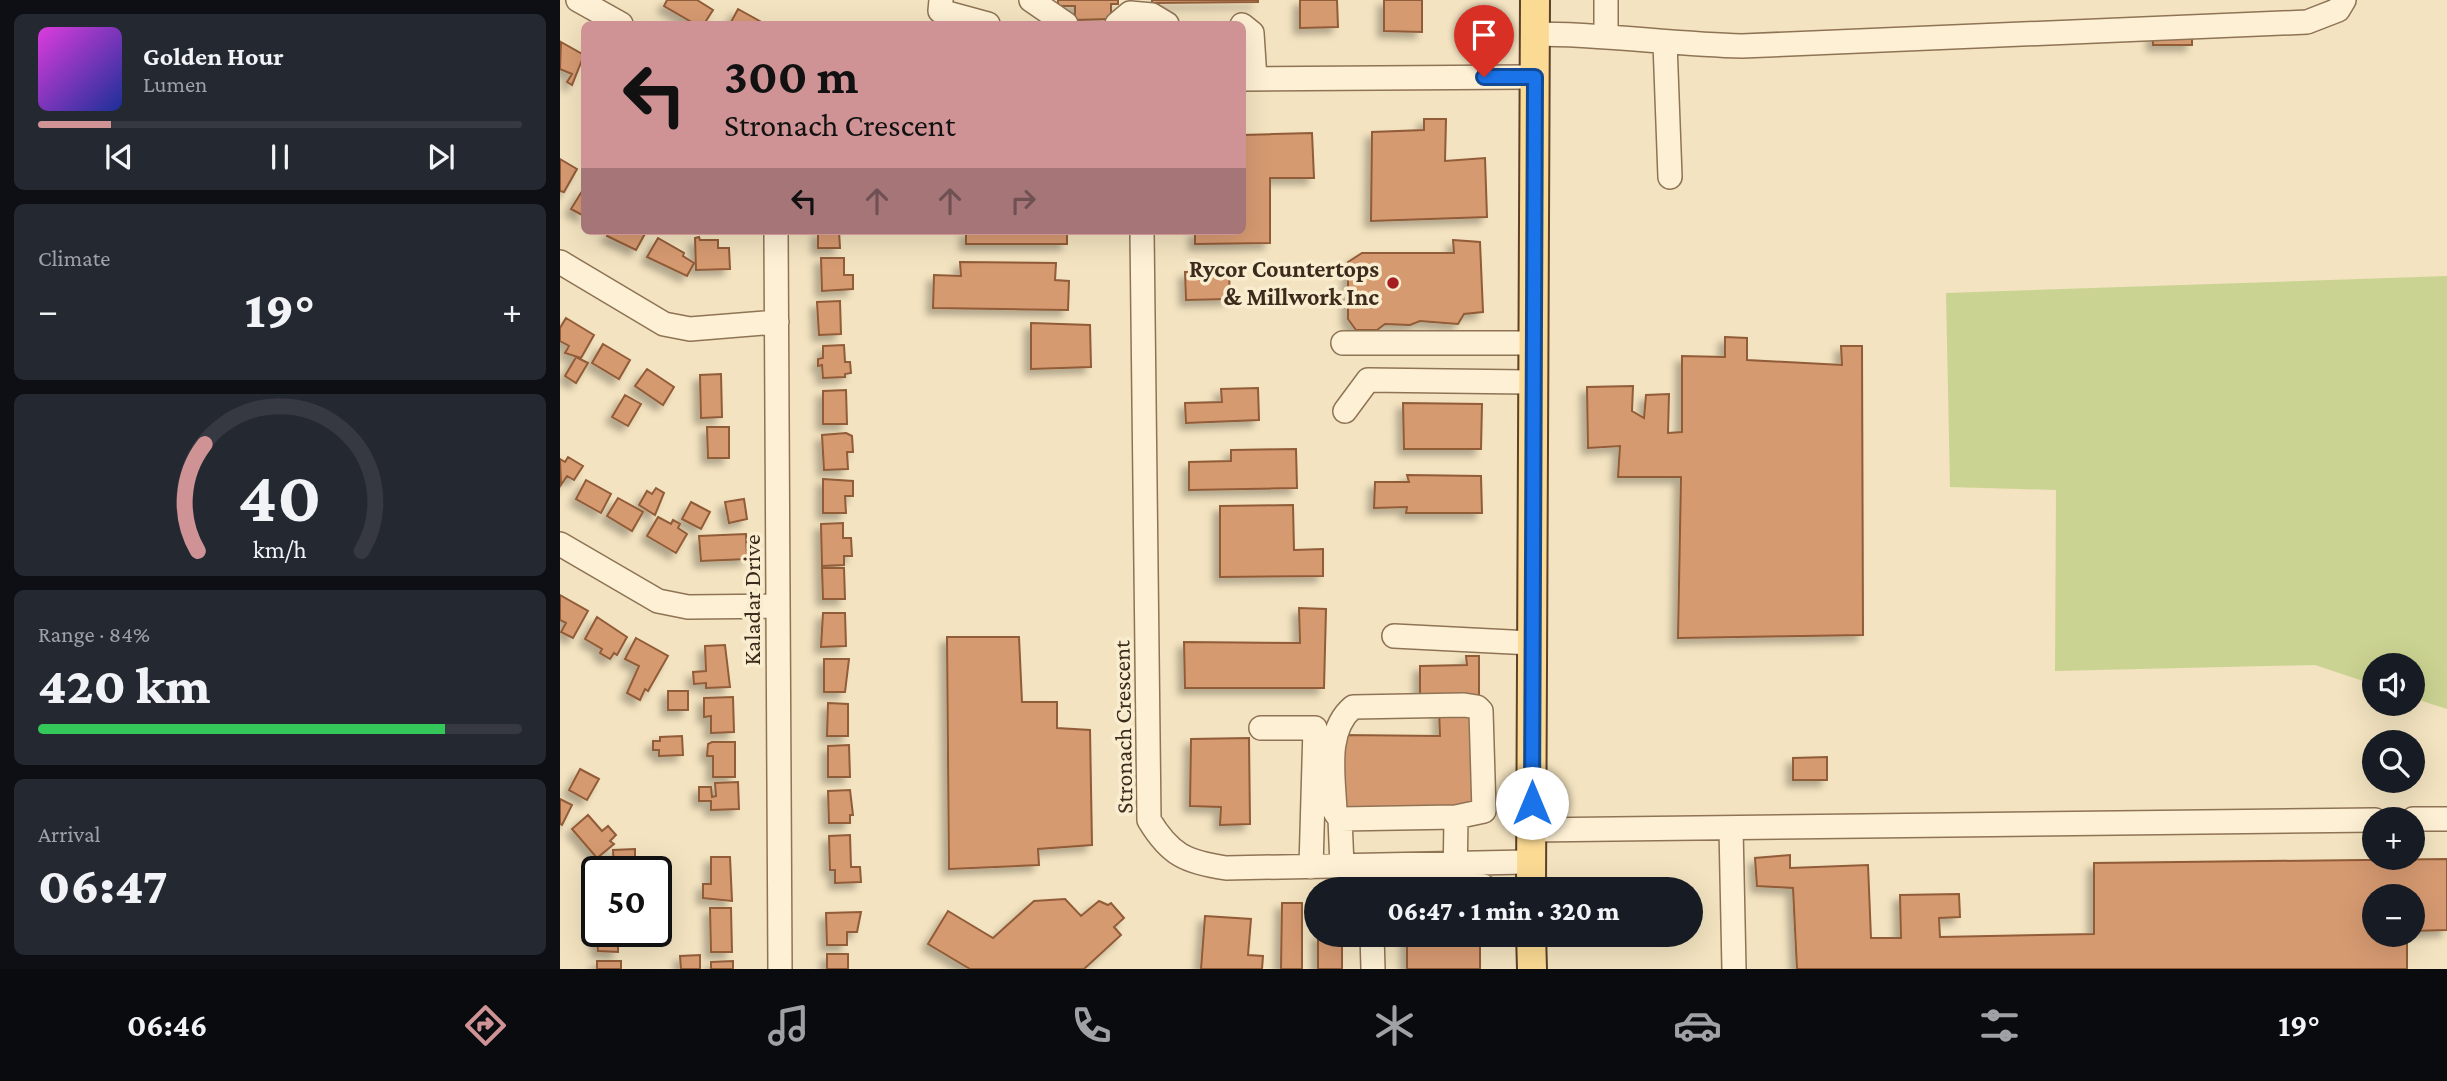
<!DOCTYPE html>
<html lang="en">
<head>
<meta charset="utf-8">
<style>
  :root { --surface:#171b24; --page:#242831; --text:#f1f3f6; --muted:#9ea1a6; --line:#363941; --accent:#cf9396 }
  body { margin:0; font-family:"Crimson Pro",serif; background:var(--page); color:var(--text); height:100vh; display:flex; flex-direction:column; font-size:26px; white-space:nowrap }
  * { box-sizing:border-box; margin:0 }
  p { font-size:23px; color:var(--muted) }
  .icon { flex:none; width:38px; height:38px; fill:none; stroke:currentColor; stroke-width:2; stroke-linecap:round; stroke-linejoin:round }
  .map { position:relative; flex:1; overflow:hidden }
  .details { display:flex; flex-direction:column; gap:14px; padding:14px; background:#0d0f14; width:560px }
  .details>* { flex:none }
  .banner { position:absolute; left:21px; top:21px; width:665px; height:214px; border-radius:10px; box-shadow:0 7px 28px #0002; background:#cf9396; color:#111; overflow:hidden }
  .tools { position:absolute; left:1802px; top:653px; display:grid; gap:14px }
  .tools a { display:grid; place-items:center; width:63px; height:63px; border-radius:50%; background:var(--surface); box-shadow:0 7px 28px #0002; font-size:35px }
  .speed { position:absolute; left:21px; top:856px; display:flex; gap:14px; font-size:35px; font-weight:700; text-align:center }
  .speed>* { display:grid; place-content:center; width:91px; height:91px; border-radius:50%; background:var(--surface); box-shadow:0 7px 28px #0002; line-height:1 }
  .speed .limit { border:4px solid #111; border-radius:10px; background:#fff; color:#111 }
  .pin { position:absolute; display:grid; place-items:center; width:60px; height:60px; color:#fff; margin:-72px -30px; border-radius:50% 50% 50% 0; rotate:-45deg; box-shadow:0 0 7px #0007 }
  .pin .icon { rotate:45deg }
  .me { position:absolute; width:77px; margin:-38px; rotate:0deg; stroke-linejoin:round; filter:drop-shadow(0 0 5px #0008) }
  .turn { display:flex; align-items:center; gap:24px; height:147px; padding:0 28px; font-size:32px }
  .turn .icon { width:91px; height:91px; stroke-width:2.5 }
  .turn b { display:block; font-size:49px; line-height:60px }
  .lanes { display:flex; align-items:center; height:66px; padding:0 28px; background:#0003; justify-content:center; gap:35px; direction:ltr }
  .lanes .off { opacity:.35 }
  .big { font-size:52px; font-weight:800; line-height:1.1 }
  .details .tile { flex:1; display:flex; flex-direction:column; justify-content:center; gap:10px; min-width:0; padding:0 24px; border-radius:10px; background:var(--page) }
  .details .dial { align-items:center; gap:0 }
  .dial svg { height:182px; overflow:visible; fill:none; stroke:var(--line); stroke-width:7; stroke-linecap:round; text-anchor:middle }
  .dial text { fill:var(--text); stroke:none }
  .song { display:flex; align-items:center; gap:21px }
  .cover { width:84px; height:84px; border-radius:10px; background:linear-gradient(135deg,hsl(300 70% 55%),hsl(230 70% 35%)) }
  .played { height:7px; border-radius:4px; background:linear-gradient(90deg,var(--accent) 15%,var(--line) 15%) }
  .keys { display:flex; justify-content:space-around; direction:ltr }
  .heat { display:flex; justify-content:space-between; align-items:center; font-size:38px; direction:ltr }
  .charge { height:10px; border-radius:5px; background:linear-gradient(90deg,#34c759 84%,var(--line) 0) }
  .trip { position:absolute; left:744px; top:877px; width:399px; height:70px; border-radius:35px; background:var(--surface); box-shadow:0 7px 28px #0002; font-weight:800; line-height:70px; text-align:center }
  .dock { display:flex; height:112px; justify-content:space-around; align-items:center; background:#090b0e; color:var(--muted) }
  .dock .icon { width:49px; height:49px }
  .dock .on { color:var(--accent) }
  .dock b { font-size:32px; color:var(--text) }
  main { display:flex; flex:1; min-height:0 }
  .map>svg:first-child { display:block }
  .green { fill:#cbd392 }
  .building { fill:#d69a71; stroke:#915b38; stroke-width:2; filter:url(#shadow) }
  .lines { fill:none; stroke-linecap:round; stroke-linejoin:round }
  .minor-casing { stroke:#8f7355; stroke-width:26 }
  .major-casing { stroke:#5c412a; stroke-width:32 }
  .minor { stroke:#fdf0d4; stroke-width:23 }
  .major { stroke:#fbda93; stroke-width:28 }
  .route-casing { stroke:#114b97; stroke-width:18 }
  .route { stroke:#1a73e8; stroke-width:12 }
  .poi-dot { fill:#a51e20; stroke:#f9edd0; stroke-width:2.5 }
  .labels { text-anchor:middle; stroke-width:7; stroke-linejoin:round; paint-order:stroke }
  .poi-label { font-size:24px; font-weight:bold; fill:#3c2b1c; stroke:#f9edd0; text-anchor:end }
  .street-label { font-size:24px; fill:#3c2b1c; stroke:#f9edd0 }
</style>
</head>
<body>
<main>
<section class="details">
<div class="tile">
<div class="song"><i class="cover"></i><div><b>Golden Hour</b><p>Lumen</p></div></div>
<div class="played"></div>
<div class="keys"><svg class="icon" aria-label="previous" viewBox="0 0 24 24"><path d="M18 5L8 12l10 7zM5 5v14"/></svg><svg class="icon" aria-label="pause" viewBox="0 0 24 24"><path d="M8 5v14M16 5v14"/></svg><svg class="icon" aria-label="next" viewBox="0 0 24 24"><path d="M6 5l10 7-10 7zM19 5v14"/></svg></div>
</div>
<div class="tile"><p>Climate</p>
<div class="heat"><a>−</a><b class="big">19°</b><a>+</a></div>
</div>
<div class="tile dial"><svg viewBox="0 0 100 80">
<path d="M14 69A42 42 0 1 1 86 69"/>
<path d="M14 69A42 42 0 0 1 17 22" stroke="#cf9396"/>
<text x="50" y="56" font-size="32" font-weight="700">40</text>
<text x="50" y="72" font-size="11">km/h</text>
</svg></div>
<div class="tile"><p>Range · 84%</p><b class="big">420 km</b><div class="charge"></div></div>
<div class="tile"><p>Arrival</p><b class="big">06:47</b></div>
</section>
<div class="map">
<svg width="1887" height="969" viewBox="0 0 1887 969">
  <defs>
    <filter id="shadow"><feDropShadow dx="-6" dy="6" stdDeviation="3.5" flood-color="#0004"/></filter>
  </defs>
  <rect width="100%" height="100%" fill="#f3e3c0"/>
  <path class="green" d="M1887 276V709L1853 698V665H1815V685L1755 665 1495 671 1496 490 1390 487 1386 293Z"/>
  <path class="building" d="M107 0H137L153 10 144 24H135L104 6Z
    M498 0H558V4H551V19L515 20V6H498Z
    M592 0H698V2L592 3Z
    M740 0H777L778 27 740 28Z
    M824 0H862V32L824 31Z
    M178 9 205 24H170Z
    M1632 31V45H1593V32Z
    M1 42 24 55 12 85 7 82 12 74 0 69Z
    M864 119H886L885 161 925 158 927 217 811 221 812 132 864 130Z
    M752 133 754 178H710V243L635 244V231H682V135Z
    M0 159 17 169 4 192 0 191Z
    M24 188V216L11 209Z
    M50 231H85L86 232 76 250 47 236Z
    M258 231H279L280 248H258Z
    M406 231H507V244H406Z
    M139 237 140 240H158V248H169L170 269 136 270 135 238Z
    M98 238 124 253 123 256 134 263 127 276 87 257Z
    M893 240 920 242 923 312 904 314 898 324 860 321 850 325 825 324 817 330H796L788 319V262L802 253H894Z
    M261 258H284V275H293V289L262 291Z
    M400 262 496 263 495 280 509 281 508 310 373 308 374 275 401 276Z
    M669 271 670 299 626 300 625 272Z
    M280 301 281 334 259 335 257 302Z
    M6 318 34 335 21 358 5 353 9 346 0 341V328Z
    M471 323 530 325 531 367 471 369Z
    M1165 337 1187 338V360L1282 365 1281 346H1302L1303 635 1118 638 1121 477H1058L1060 446 1028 448 1027 387 1073 386 1072 411 1084 418 1086 395 1109 394 1108 433 1122 432V356L1165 357Z
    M43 344 70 360 59 379 32 363Z
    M284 345 285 362H290L291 373 285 374V377L263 378 262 365 258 366V359L263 358V346Z
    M16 357 28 363 16 383 5 376Z
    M87 369 114 387 103 405 75 386Z
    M161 374 162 417 141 418 140 375Z
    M698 388 699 420 626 423 625 403 662 402 661 389Z
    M286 390 287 424H263V391Z
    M65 395 81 404 68 426 52 417Z
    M843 403 922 404 921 449H844Z
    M147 427H169V458H148Z
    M286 433 292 436 293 452H287L288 469 264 470 262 435Z
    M736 449 737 488 629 490V462L671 461V450Z
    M8 457 23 466 14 480 7 476 1 485 0 459 5 462Z
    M847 475 921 476 922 513H846L847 507 814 508 815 482H849Z
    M263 479 293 481V496H285L286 513H263Z
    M26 480 51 494 41 513 16 499Z
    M96 488 104 493 95 515 79 505 87 491 92 494Z
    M58 498 83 512 72 531 47 516Z
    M184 499 187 519 169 523 165 502Z
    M131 502 150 512 141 529 122 519Z
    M733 505 734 550 763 549V576L660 577V506Z
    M98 517 111 524 113 520 120 524 118 528 127 534 116 553 87 536Z
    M283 523V538H291L292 556H284V565L262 566 261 524Z
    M186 534 187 559 141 561 139 536Z
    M262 568H284L285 599H263Z
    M0 595 28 611 13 638 1 632 6 623 0 620Z
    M739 608 766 609 764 688H625L624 642 740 643Z
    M263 613H285L286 646 261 647Z
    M37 617 67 637 57 655 54 653 50 659 40 653 42 649 25 639Z
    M387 637H459L462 702H497V728L530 730 532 845 478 849 479 865 389 869Z
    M76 638 108 656 88 691 85 689 80 700 67 693 79 666 65 659Z
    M165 645 170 687 146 688V683L134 684 133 672 146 671 145 646Z
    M906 656H919V696L860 697V666L907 665Z
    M264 659H289L285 692H264Z
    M108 691H128V710H108Z
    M173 697 174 732 151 733V716L144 717V698Z
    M268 703 288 704V736H267Z
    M879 709 915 712 917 809 781 810 783 735 880 736Z
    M122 736 123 755 99 756V750H93V741H100V737Z
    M689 738 690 824 660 825 661 807 630 806 631 739Z
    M152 742H175V777H153V756H147L148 744Z
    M289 745 290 777H268V746Z
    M1267 757V780H1233V758Z
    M20 769 39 779 27 800 9 790Z
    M178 782 179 809 151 810V801H139V787H151L152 797 156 796 155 783Z
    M290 790 293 815H290V823H269L268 791Z
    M0 799 12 805 2 825 0 824Z
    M28 815 42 831 48 826 56 835 50 841 54 844 37 858 12 829Z
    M290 835 291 867H300L301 882 275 883V870H270L269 836Z
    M75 849V860H83L84 868 54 869 53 850Z
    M1230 855V868L1308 865 1311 938H1341L1340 895 1399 894 1400 917 1379 918 1380 937 1534 934V863L1887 859V930L1853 931V896H1815V934H1847V969H1237L1233 888 1197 886 1195 858Z
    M151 857H170L172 901 143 898V884H151Z
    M505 899 521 916 539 901 548 905 551 903 564 918 554 927 561 935 524 969H410L368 944 388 911 433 938 474 901Z
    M722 903H742V969H721Z
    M150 908H171L172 952H151Z
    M301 912 297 932H287V945H267L266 913Z
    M35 916 37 931H58V952L38 951Z
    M645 916 691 919 688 955 703 956 702 969H641Z
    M758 934H782V969H758Z
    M847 934H920V969H847Z
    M267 954H288V969H267Z
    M140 955V969H121L120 956Z
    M37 961H61V969H37Z
    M173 961V969H151V962Z"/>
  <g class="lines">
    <g class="minor-casing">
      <path id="minor" d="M18 0 61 24
        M381 0 380 11 428 24
        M471 0 506 24
        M557 24 570 13 592 15 607 24
        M682 25 692 33 695 79
        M975 34C1044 34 1113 44 1182 46L1747 22 1778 10 1784 0
        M1046 37V0
        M1105 43 1110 177
        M682 79 975 77
        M216 231 220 969
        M582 231 589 820C610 855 626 862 666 868L971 862
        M0 262 104 324 130 329 217 322
        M783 343H974
        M785 411 808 380 974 382
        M0 544 98 601 128 607 218 606
        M834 636 973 643
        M701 728H755L751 867
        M780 819 775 812C774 778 764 731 793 707L904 705 917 707 921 711 924 811 896 817
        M1853 819H1887
        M1171 828 1174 969
        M972 830 1815 820
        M782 866 780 819 896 817 895 886
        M812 887 923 886
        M812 934 813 969"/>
    </g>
    <g class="major-casing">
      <path id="major" d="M971 889 975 0
        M971 934 972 969"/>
    </g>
    <use href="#minor" class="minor"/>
    <use href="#major" class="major"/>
  </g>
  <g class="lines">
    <g class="route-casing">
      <path id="route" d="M924 77H975L972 803"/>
    </g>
    <use href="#route" class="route"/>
  </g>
  <circle class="poi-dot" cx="833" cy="283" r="7"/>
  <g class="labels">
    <g class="poi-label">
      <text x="819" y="277">Rycor Countertops<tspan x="819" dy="28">&amp; Millwork Inc</tspan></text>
    </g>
    <g class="street-label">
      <text transform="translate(192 600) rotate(-90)" y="8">Kaladar Drive</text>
      <text transform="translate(563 727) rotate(-91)" y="8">Stronach Crescent</text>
    </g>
  </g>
</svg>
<div class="tools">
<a><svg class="icon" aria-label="sound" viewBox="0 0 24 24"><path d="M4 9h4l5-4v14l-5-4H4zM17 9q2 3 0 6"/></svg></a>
<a><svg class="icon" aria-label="search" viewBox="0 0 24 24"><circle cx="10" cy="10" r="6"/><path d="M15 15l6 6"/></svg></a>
<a>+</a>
<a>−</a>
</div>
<div class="speed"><div class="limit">50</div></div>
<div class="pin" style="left:924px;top:77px;background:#d93025"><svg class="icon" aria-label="arrive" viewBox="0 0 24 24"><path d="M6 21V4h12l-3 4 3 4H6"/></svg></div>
<svg class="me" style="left:972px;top:803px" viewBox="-20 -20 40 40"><circle r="19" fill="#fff"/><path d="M0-13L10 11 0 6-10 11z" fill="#1a73e8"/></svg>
<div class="trip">06:47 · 1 min · 320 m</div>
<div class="banner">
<div class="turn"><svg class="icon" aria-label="left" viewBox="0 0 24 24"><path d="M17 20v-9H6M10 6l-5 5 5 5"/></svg><div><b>300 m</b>Stronach Crescent</div></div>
<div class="lanes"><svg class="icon" aria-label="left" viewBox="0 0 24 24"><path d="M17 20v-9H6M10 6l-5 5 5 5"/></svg><svg class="icon off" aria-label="ahead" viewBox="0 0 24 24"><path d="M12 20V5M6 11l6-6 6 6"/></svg><svg class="icon off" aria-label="ahead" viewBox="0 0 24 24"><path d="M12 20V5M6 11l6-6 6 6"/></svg><svg class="icon off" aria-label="right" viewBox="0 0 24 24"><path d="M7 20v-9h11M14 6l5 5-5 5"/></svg></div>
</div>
</div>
</main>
<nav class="dock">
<b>06:46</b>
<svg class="icon on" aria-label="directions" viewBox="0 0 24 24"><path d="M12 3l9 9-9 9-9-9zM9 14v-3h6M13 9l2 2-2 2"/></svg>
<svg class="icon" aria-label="music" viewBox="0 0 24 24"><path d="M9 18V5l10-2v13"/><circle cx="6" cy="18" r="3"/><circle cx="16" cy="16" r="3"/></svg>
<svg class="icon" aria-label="phone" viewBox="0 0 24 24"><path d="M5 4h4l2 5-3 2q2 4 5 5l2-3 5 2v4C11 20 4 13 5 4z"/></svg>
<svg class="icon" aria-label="climate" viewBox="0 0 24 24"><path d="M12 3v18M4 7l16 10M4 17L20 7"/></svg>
<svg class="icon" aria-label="car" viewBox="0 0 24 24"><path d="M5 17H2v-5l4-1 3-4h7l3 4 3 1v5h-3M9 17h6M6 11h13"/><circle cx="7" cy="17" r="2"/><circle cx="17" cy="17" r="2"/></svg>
<svg class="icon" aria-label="filters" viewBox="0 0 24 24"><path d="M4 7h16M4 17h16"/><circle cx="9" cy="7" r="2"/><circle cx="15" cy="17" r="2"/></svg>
<b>19°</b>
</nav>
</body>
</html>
